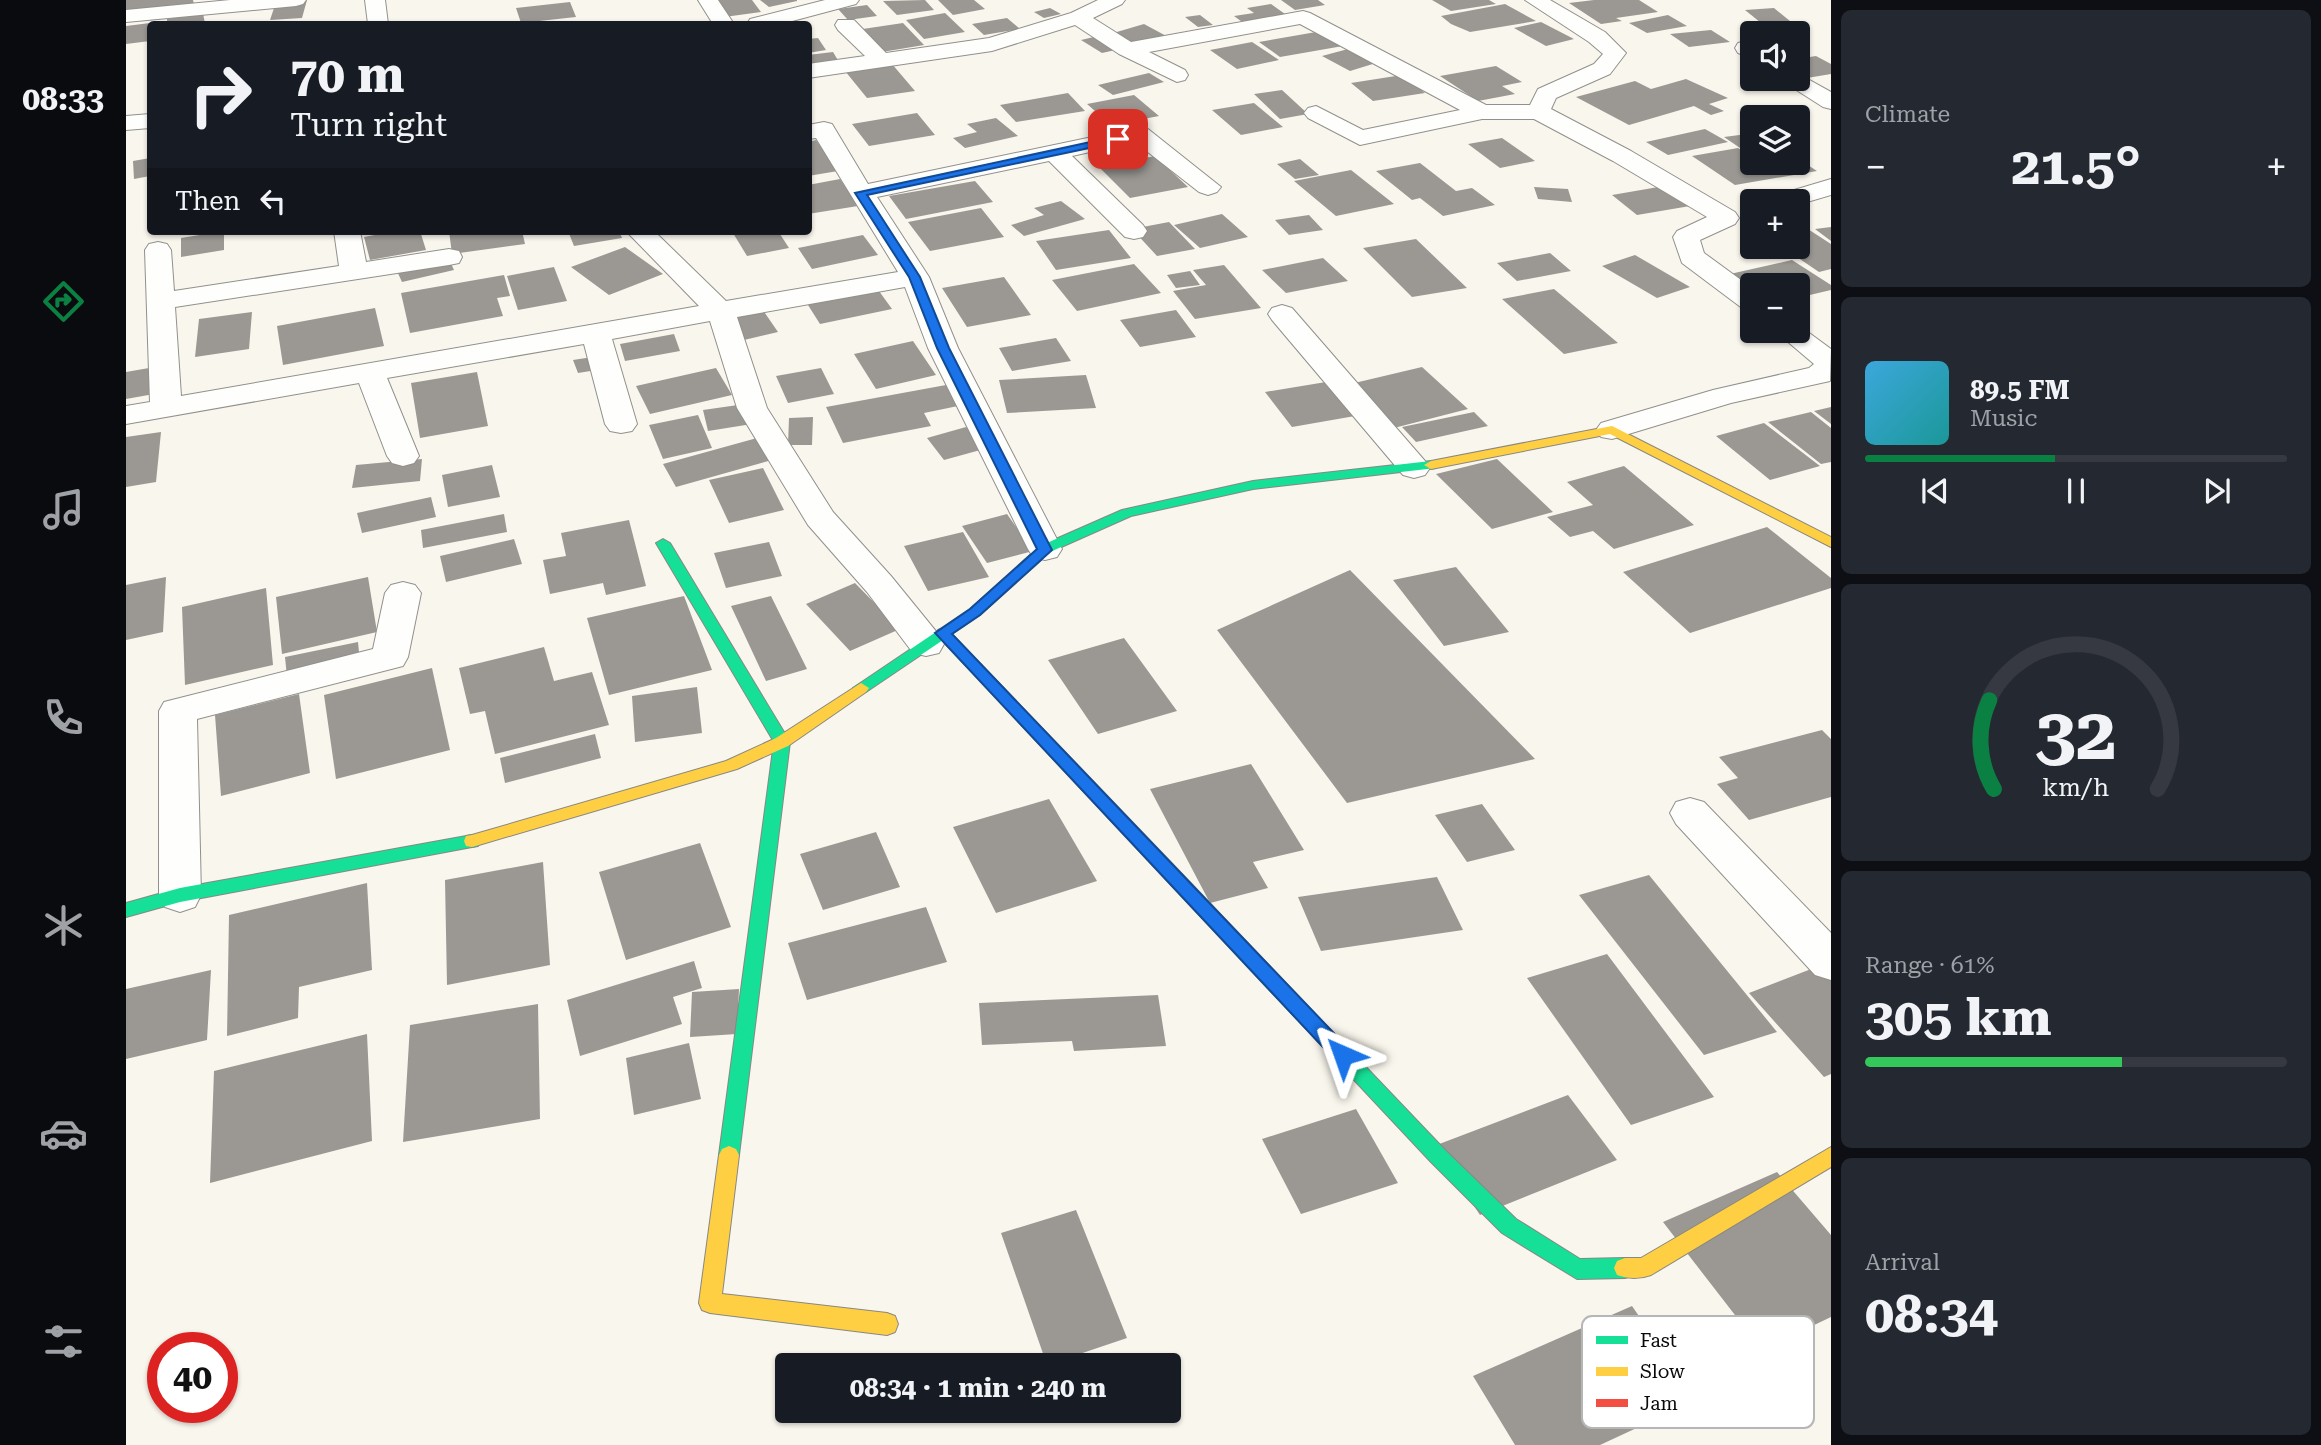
<!DOCTYPE html>
<html lang="en">
<head>
<meta charset="utf-8">
<style>
  :root { --surface:#171b24; --page:#242831; --text:#f1f3f6; --muted:#9ea1a6; --line:#363941; --accent:#0b8043 }
  body { margin:0; font-family:"Roboto Serif",serif; background:var(--page); color:var(--text); height:100vh; display:flex; flex-direction:column; font-size:26px; white-space:nowrap }
  * { box-sizing:border-box; margin:0 }
  p { font-size:23px; color:var(--muted) }
  .icon { flex:none; width:38px; height:38px; fill:none; stroke:currentColor; stroke-width:2; stroke-linecap:round; stroke-linejoin:round }
  .map { position:relative; flex:1; overflow:hidden }
  .details { display:flex; flex-direction:column; gap:10px; padding:10px; background:#0d0f14; width:490px }
  .details>* { flex:none }
  .banner { position:absolute; left:21px; top:21px; width:665px; height:214px; border-radius:7px; box-shadow:0 2px 5px #0004; background:#171b24; color:var(--text); overflow:hidden }
  .tools { position:absolute; left:1614px; top:21px; display:grid; gap:14px }
  .tools a { display:grid; place-items:center; width:70px; height:70px; border-radius:7px; background:var(--surface); box-shadow:0 2px 5px #0004; font-size:35px }
  .speed { position:absolute; left:21px; top:1332px; display:flex; gap:14px; font-size:35px; font-weight:700; text-align:center }
  .speed>* { display:grid; place-content:center; width:91px; height:91px; border-radius:50%; background:var(--surface); box-shadow:0 2px 5px #0004; line-height:1 }
  .speed .limit { border:10px solid #d22; background:#fff; color:#111 }
  .pin { position:absolute; display:grid; place-items:center; width:60px; height:60px; color:#fff; margin:-30px; border-radius:14px; box-shadow:0 4px 10px #0006 }
  .me { position:absolute; width:77px; margin:-38px; rotate:317deg; stroke-linejoin:round; filter:drop-shadow(0 0 5px #0008) }
  .turn { display:flex; align-items:center; gap:24px; height:147px; padding:0 28px; font-size:32px }
  .turn .icon { width:91px; height:91px; stroke-width:2.5 }
  .turn b { display:block; font-size:49px; line-height:60px }
  .then { display:flex; align-items:center; height:66px; padding:0 28px; background:#0003; gap:14px; font-size:26px }
  .big { font-size:52px; font-weight:700; line-height:1.1 }
  .details .tile { flex:1; display:flex; flex-direction:column; justify-content:center; gap:10px; min-width:0; padding:0 24px; border-radius:10px; background:var(--page) }
  .details .dial { align-items:center; gap:0 }
  .dial svg { height:182px; overflow:visible; fill:none; stroke:var(--line); stroke-width:7; stroke-linecap:round; text-anchor:middle }
  .dial text { fill:var(--text); stroke:none }
  .song { display:flex; align-items:center; gap:21px }
  .cover { width:84px; height:84px; border-radius:10px; background:linear-gradient(135deg,hsl(200 70% 55%),hsl(180 70% 35%)) }
  .played { height:7px; border-radius:4px; background:linear-gradient(90deg,var(--accent) 45%,var(--line) 45%) }
  .keys { display:flex; justify-content:space-around; direction:ltr }
  .heat { display:flex; justify-content:space-between; align-items:center; font-size:38px; direction:ltr }
  .charge { height:10px; border-radius:5px; background:linear-gradient(90deg,#34c759 61%,var(--line) 0) }
  .trip { position:absolute; left:649px; top:1353px; width:406px; height:70px; border-radius:7px; background:var(--surface); box-shadow:0 2px 5px #0004; font-weight:700; line-height:70px; text-align:center }
  main { display:flex; flex:1; min-height:0 }
  .tab-bar { display:flex; flex-direction:column; width:126px; justify-content:space-around; align-items:center; background:#090b0e; color:var(--muted) }
  .tab-bar .icon { width:49px; height:49px }
  .tab-bar .active { color:var(--accent) }
  .tab-bar b { font-size:32px; color:var(--text) }
  .map>svg:first-child { display:block }
  .building { fill:#9b9893 }
  .lines { fill:none; stroke-linecap:round; stroke-linejoin:round }
  .street-casing { stroke:#92908c; stroke-width:2 }
  .fast-casing { stroke:#888783; stroke-width:2 }
  .slow-casing { stroke:#888783; stroke-width:2 }
  .jam-casing { stroke:#888783; stroke-width:2 }
  .street { fill:#fefefc; fill-rule:evenodd }
  .fast { fill:#16e098; fill-rule:evenodd }
  .slow { fill:#ffcf43; fill-rule:evenodd }
  .jam { fill:#f24e42; fill-rule:evenodd }
  .route { fill:#1a73e8; stroke:#114b97; stroke-width:2 }
  .key { fill:#fff; stroke:#b6b6b6; stroke-width:2 }
  .key-label { font-size:19px; fill:#0a0a0a }
</style>
</head>
<body>
<main>
<nav class="tab-bar">
<b>08:33</b>
<svg class="icon active" aria-label="directions" viewBox="0 0 24 24"><path d="M12 3l9 9-9 9-9-9zM9 14v-3h6M13 9l2 2-2 2"/></svg>
<svg class="icon" aria-label="music" viewBox="0 0 24 24"><path d="M9 18V5l10-2v13"/><circle cx="6" cy="18" r="3"/><circle cx="16" cy="16" r="3"/></svg>
<svg class="icon" aria-label="phone" viewBox="0 0 24 24"><path d="M5 4h4l2 5-3 2q2 4 5 5l2-3 5 2v4C11 20 4 13 5 4z"/></svg>
<svg class="icon" aria-label="climate" viewBox="0 0 24 24"><path d="M12 3v18M4 7l16 10M4 17L20 7"/></svg>
<svg class="icon" aria-label="car" viewBox="0 0 24 24"><path d="M5 17H2v-5l4-1 3-4h7l3 4 3 1v5h-3M9 17h6M6 11h13"/><circle cx="7" cy="17" r="2"/><circle cx="17" cy="17" r="2"/></svg>
<svg class="icon" aria-label="filters" viewBox="0 0 24 24"><path d="M4 7h16M4 17h16"/><circle cx="9" cy="7" r="2"/><circle cx="15" cy="17" r="2"/></svg>
</nav>
<div class="map">
<svg width="1705" height="1445" viewBox="0 0 1705 1445">
  <rect width="100%" height="100%" fill="#f9f6ed"/>
  <path class="building" d="M0 0H67L68 4 0 13Z
    M181 0 176 18 144 20 150 2Z
    M587 0H626L635 12 591 18Z
    M634 0H671V1L643 7Z
    M799 0 808 10 771 15 757 1Z
    M812 0H848L859 9 827 15Z
    M1155 0H1192L1199 5 1169 10Z
    M1306 0H1363L1370 4 1325 11Z
    M1468 0H1513L1532 12 1490 18 1496 21 1475 24 1443 3Z
    M444 2 450 17 395 23 390 8Z
    M1145 4 1166 19 1123 27 1108 16 1128 13 1121 8Z
    M1379 4 1410 21 1344 32 1325 24 1315 16Z
    M741 5 751 16 722 20 712 9Z
    M924 8 935 14 918 18 908 12Z
    M1648 8 1675 30 1645 31 1619 10Z
    M77 13 79 24H41V19Z
    M819 13 839 32 798 39 780 20Z
    M1074 15 1087 25 1072 27 1059 17Z
    M1542 15 1561 26 1521 33 1503 23Z
    M881 18 894 29 858 35 846 24Z
    M1415 22 1448 39 1420 46 1388 28Z
    M24 23V41L0 44V26Z
    M777 23 798 45 750 53 730 30Z
    M1018 24 1044 38 1010 48 984 34Z
    M1585 30 1604 42 1563 47 1544 34Z
    M1196 31 1217 46 1154 57 1133 42Z
    M972 36 994 49 976 53 955 40Z
    M692 38 700 50 682 53V39Z
    M1126 42 1153 60 1111 69 1084 50Z
    M1222 49 1250 63 1224 71 1196 56Z
    M707 52 713 62 682 66V55Z
    M1690 56 1705 64V74L1681 78 1671 72V59Z
    M766 64 789 91 741 98 719 71Z
    M1370 66 1396 82 1376 86 1389 94 1352 101 1314 76Z
    M1023 73 1038 82 987 95 972 85Z
    M1276 75 1299 93 1247 101 1225 83Z
    M1560 79 1602 98 1583 104 1598 111 1585 115 1568 106 1503 125 1450 97 1509 81 1525 89Z
    M1156 90 1182 114 1154 119 1128 94Z
    M942 93 959 111 890 122 874 105Z
    M1008 95 1033 116 985 125 961 104Z
    M1128 103 1157 127 1115 135 1086 110Z
    M791 113 809 135 743 146 726 124Z
    M870 118 892 136 839 148 827 138 851 132 841 124Z
    M1579 129 1602 142 1542 155 1520 142Z
    M1621 134 1626 137V148L1617 150 1598 137Z
    M1376 138 1409 161 1374 168 1342 144Z
    M690 140 712 171 682 176V142Z
    M1612 148 1621 154 1626 153V163H1671V158L1691 171 1609 185 1566 156Z
    M1029 156 1062 187 1004 198 973 167Z
    M24 158V176L8 179 7 161Z
    M1174 159 1193 175 1169 179 1151 164Z
    M1294 163 1330 191 1346 188 1369 205 1317 216 1294 198 1286 200 1250 171Z
    M1225 170 1268 204 1210 216 1168 181Z
    M714 179 732 206 682 214V185Z
    M849 181 867 202 780 219 763 196Z
    M1544 185 1570 205 1511 215 1486 195Z
    M1408 187 1442 189 1446 202 1412 199Z
    M935 201 959 219 898 236 885 225 918 215 908 208Z
    M855 208 878 237 804 251 782 222Z
    M1096 214 1122 237 1074 248 1048 225Z
    M1183 215 1197 230 1163 235 1149 220Z
    M1043 222 1069 249 1031 256 1006 229Z
    M1671 222 1705 244V269L1693 272 1656 247H1671Z
    M1705 227V241L1689 229Z
    M983 230 1005 258 930 270 910 241Z
    M98 231V250L55 257V238Z
    M270 231H294L300 250 244 260 238 237Z
    M323 231H396L399 244 326 254Z
    M442 231H493L496 238 448 246Z
    M620 231H652L663 248 621 256 607 233Z
    M737 235 752 255 686 269 672 248Z
    M1290 239 1341 288 1286 297 1237 248Z
    M499 247 537 274 483 295 445 267Z
    M1424 253 1445 271 1391 281 1371 263Z
    M1509 255 1564 287 1531 298 1476 266Z
    M322 257 328 270 276 282 270 269Z
    M1197 258 1222 281 1160 293 1136 270Z
    M1666 260 1705 285V290L1671 298V285H1626V289L1604 274Z
    M1008 264 1035 293 951 311 926 280Z
    M1098 265 1135 308 1069 319 1047 291 1080 285 1067 270Z
    M428 267 441 301 392 310 381 276Z
    M1064 271 1074 285 1050 288 1041 275Z
    M378 275 384 296 371 298 377 316 284 333 275 293Z
    M878 277 905 315 841 327 816 288Z
    M745 280 766 309 694 324 675 294Z
    M1428 289 1492 343 1438 354 1376 299Z
    M632 303 652 332 618 340 599 310Z
    M249 308 258 346 157 365 151 326Z
    M1050 310 1070 337 1014 347 994 320Z
    M126 312 123 349 69 357 73 319Z
    M548 334 554 351 499 361 494 344Z
    M930 338 945 361 886 371 873 348Z
    M787 341 810 375 750 389 728 354Z
    M473 356 477 369 452 373 447 360Z
    M46 364 45 391 0 399V372Z
    M1296 367 1342 409 1264 429 1220 385Z
    M590 368 606 395 524 414 510 386Z
    M695 368 708 394 662 403 650 376Z
    M351 372 362 426 294 438 285 383Z
    M960 375 970 408 881 413 873 380Z
    M1200 382 1229 416 1166 427 1139 392Z
    M820 385 832 406 798 413 805 426 717 443 700 407Z
    M619 404 626 424 582 431 577 410Z
    M1705 407V424L1688 411Z
    M1348 412 1362 426 1290 442 1276 427Z
    M1685 412 1705 428V462L1695 464 1642 422Z
    M572 415 586 448 537 459 523 425Z
    M687 417 686 445H662L663 418Z
    M1638 423 1694 466 1644 480 1590 436Z
    M840 427 858 449 818 460 801 438Z
    M35 432 30 482 0 487V437Z
    M631 438 646 460 550 487 537 464Z
    M296 459 294 481 226 488 230 465Z
    M1371 459 1427 512 1366 529 1310 474Z
    M366 465 374 497 322 507 316 475Z
    M1498 466 1568 525 1488 549 1467 531 1444 537 1421 517 1467 505 1441 482Z
    M637 468 658 510 603 523 583 480Z
    M305 497 310 517 236 533 231 513Z
    M378 514 381 532 297 548 295 530Z
    M881 514 907 551 861 563 836 526Z
    M503 520 520 586 480 595 477 583 424 594 417 560 440 556 435 533Z
    M1641 527 1705 578V588L1564 633 1497 572Z
    M837 532 863 577 802 591 778 546Z
    M388 539 396 564 320 582 314 556Z
    M643 542 656 576 600 588 588 553Z
    M1330 567 1383 632 1318 646 1267 580Z
    M1224 570 1409 759 1221 803 1091 630Z
    M40 577 37 632 0 640V585Z
    M242 577 251 632 156 654 150 597Z
    M729 583 774 629 724 651 680 604Z
    M140 588 147 665 59 685 56 607Z
    M558 596 586 670 483 695 461 618Z
    M645 596 681 669 640 681 605 606Z
    M998 638 1051 711 972 734 922 660Z
    M232 642 234 662 161 677 159 657Z
    M418 647 428 681 466 672 483 725 369 754 359 711 344 714 333 668Z
    M306 668 324 750 210 779 198 695Z
    M571 687 576 733 509 742 506 696Z
    M173 694 184 773 95 796 89 715Z
    M1696 730 1705 739V797L1623 820 1591 784 1612 778 1593 757Z
    M469 734 475 758 379 783 374 758Z
    M1125 764 1178 850 1127 862 1142 888 1084 903 1024 789Z
    M923 799 971 881 870 913 827 827Z
    M1356 804 1389 850 1341 862 1309 815Z
    M750 832 774 887 697 910 674 854Z
    M574 843 605 927 500 960 473 872Z
    M417 862 424 965 321 985 319 880Z
    M1523 875 1651 1032 1578 1055 1453 895Z
    M1311 877 1337 930 1195 951 1172 897Z
    M241 883 246 970 173 987 172 1018 101 1036 103 915Z
    M800 907 821 962 681 1000 662 943Z
    M1481 954 1588 1097 1505 1125 1401 978Z
    M568 961 576 988 547 997 556 1024 454 1056 441 1000Z
    M1693 966 1705 979V1074L1698 1077 1623 993Z
    M85 970 81 1040 0 1059V989Z
    M613 989 611 1034 564 1037 566 992Z
    M1032 995 1040 1046 948 1051 946 1041 856 1045 853 1003Z
    M412 1004 414 1119 277 1142 284 1025Z
    M241 1034 246 1141 84 1183 88 1071Z
    M563 1043 575 1099 508 1115 500 1058Z
    M1442 1095 1491 1160 1354 1215 1308 1146Z
    M1230 1109 1272 1183 1175 1214 1136 1139Z
    M1651 1172 1705 1235V1317L1636 1350 1537 1222Z
    M950 1210 1001 1338 921 1365 875 1233Z
    M1506 1306 1571 1400 1474 1445H1389L1347 1376Z"/>
  <g class="lines">
    <g class="street-casing">
      <path id="street" d="M104 0H180L177 4 170 6 0 22V10Z
        M239 0H259L262 24H242Z
        M572 0H592L608 24H587Z
        M699 0H733L730 4 655 24H621L624 19Z
        M972 0H999L996 4 967 18 1005 42 1177 11 1184 13 1360 105H1404L1412 89 1468 64 1477 54 1463 42 1399 0H1424L1479 32 1500 53 1484 74 1430 98 1425 109 1505 151 1609 212 1613 218 1609 224 1574 240 1578 253 1626 288V310L1616 308 1556 263 1547 237 1551 231 1581 217 1487 161 1408 119H1356L1234 145 1182 118 1178 113 1182 108 1190 106 1237 130 1334 110 1174 24 1023 52 1059 70 1062 75 1059 80 1051 82 993 54 949 25 866 51 682 78V64L739 56 712 30 709 25 712 20H728L760 53 863 38 945 13Z
        M1620 41 1626 43V58L1612 53 1609 48 1612 43Z
        M1671 73 1705 92V109L1697 107 1661 84 1658 79H1671Z
        M24 114V128L0 130V116Z
        M698 122 706 124 742 184 1014 127 1022 129 1095 187 1091 192 1082 195 1073 192 1009 142 946 156 1017 225 1021 231 1017 237 1008 239 999 237 923 161 751 197 803 277 832 348 936 549 931 557 919 560 907 557 902 549 802 348 779 287 611 317 641 408 707 512 765 576 813 635 818 644 813 653 800 656 787 653 741 592 682 525 611 408 584 321 486 339 511 424 506 431 495 433 484 431 479 424 458 344 261 378 293 456 288 463 277 466 266 463 261 456 233 383 0 424V406L24 402 19 250 23 244 32 242 41 244 45 250 48 291 213 266 208 231H234L240 262 323 249 333 251 336 257 333 263 323 265 49 307 55 396 573 306 500 231H528L600 301 772 272 690 138 682 139V125Z
        M1705 179V195L1671 205V201H1644L1648 196Z
        M1156 305 1166 308 1299 461 1304 468 1299 475 1288 478 1277 475 1146 320 1142 314 1146 308Z
        M1671 324 1705 349 1704 381 1605 403 1486 439 1475 437 1470 430 1475 423 1587 390 1683 368 1688 364 1649 331H1671Z
        M277 582 289 585 295 593 282 657 277 666 71 719 75 895 69 907 54 912 39 907 33 895V711L38 702 247 649 259 593 265 585Z
        M1564 798 1578 802 1705 933V980L1689 975 1550 824 1544 813 1550 802Z"/>
    </g>
    <g class="fast-casing">
      <path id="fast" d="M1305 461 1312 465 1310 468 1127 489 1005 516 924 552 854 615 740 692H730L727 688 844 609 914 546 996 510 1127 481Z
        M537 539 544 543 664 742 613 1155 610 1161 603 1164 596 1161 593 1155 648 742 530 543Z
        M346 835 352 836 354 841 352 846 346 847 54 902 0 917V903L54 888Z
        M1051 873 1057 875 1319 1150 1390 1219 1454 1259 1499 1258 1507 1261 1510 1268 1507 1275 1499 1278 1451 1279 1376 1233 1305 1162 1045 885 1042 880 1045 875Z"/>
    </g>
    <g class="slow-casing">
      <path id="slow" d="M1486 426 1705 537V547L1484 434 1305 469 1298 465 1305 461Z
        M735 683 743 688 740 692 662 746 611 769 346 847 340 846 338 841 340 836 346 835 600 761 650 738Z
        M603 1146 610 1149 613 1155 596 1294 761 1313 769 1316 772 1324 769 1332 761 1335 584 1313 576 1310 573 1303 593 1155 596 1149Z
        M1705 1147V1167L1525 1275C1514 1279 1502 1279 1491 1275L1488 1268 1491 1261 1499 1258H1515Z"/>
    </g>
    <g class="jam-casing">
      <path id="jam" d="M817 628 822 630 1057 875 1060 880 1057 885 1051 887 1045 885 812 636 810 633 812 630Z"/>
    </g>
    <use href="#street" class="street"/>
    <use href="#fast" class="fast"/>
    <use href="#slow" class="slow"/>
    <use href="#jam" class="jam"/>
  </g>
  <path class="route" d="M992 136 997 139 996 141 741 195 794 277 823 348 926 550 854 615 826 634 1224 1050 1227 1055 1224 1061 1217 1064 1210 1061 809 633 844 609 911 549 811 348 783 277 729 193Z"/>
  <rect x="1456" y="1316" width="232" height="112" rx="10" class="key"/>
  <rect x="1470" y="1336" width="32" height="8" fill="#16e098"/>
  <rect x="1470" y="1367" width="32" height="9" fill="#ffcf43"/>
  <rect x="1470" y="1399" width="32" height="8" fill="#f24e42"/>
  <g class="key-label">
    <text x="1514" y="1347">Fast</text>
    <text x="1514" y="1378">Slow</text>
    <text x="1514" y="1410">Jam</text>
  </g>
</svg>
<div class="tools">
<a><svg class="icon" aria-label="sound" viewBox="0 0 24 24"><path d="M4 9h4l5-4v14l-5-4H4zM17 9q2 3 0 6"/></svg></a>
<a><svg class="icon" aria-label="layers" viewBox="0 0 24 24"><path d="M12 4l9 5-9 5-9-5zM3 14l9 5 9-5"/></svg></a>
<a>+</a>
<a>−</a>
</div>
<div class="speed"><div class="limit">40</div></div>
<div class="pin" style="left:992px;top:139px;background:#d93025"><svg class="icon" aria-label="arrive" viewBox="0 0 24 24"><path d="M6 21V4h12l-3 4 3 4H6"/></svg></div>
<svg class="me" style="left:1217px;top:1055px" viewBox="-20 -20 40 40"><path d="M0-17L14 15 0 8-14 15z" fill="#1a73e8" stroke="#fff" stroke-width="4"/></svg>
<div class="trip">08:34 · 1 min · 240 m</div>
<div class="banner">
<div class="turn"><svg class="icon" aria-label="right" viewBox="0 0 24 24"><path d="M7 20v-9h11M14 6l5 5-5 5"/></svg><div><b>70 m</b>Turn right</div></div>
<div class="then">Then<svg class="icon" aria-label="left" viewBox="0 0 24 24"><path d="M17 20v-9H6M10 6l-5 5 5 5"/></svg></div>
</div>
</div>
<section class="details">
<div class="tile"><p>Climate</p>
<div class="heat"><a>−</a><b class="big">21.5°</b><a>+</a></div>
</div>
<div class="tile">
<div class="song"><i class="cover"></i><div><b>89.5 FM</b><p>Music</p></div></div>
<div class="played"></div>
<div class="keys"><svg class="icon" aria-label="previous" viewBox="0 0 24 24"><path d="M18 5L8 12l10 7zM5 5v14"/></svg><svg class="icon" aria-label="pause" viewBox="0 0 24 24"><path d="M8 5v14M16 5v14"/></svg><svg class="icon" aria-label="next" viewBox="0 0 24 24"><path d="M6 5l10 7-10 7zM19 5v14"/></svg></div>
</div>
<div class="tile dial"><svg viewBox="0 0 100 80">
<path d="M14 69A42 42 0 1 1 86 69"/>
<path d="M14 69A42 42 0 0 1 12 30" stroke="#0b8043"/>
<text x="50" y="56" font-size="32" font-weight="700">32</text>
<text x="50" y="72" font-size="11">km/h</text>
</svg></div>
<div class="tile"><p>Range · 61%</p><b class="big">305 km</b><div class="charge"></div></div>
<div class="tile"><p>Arrival</p><b class="big">08:34</b></div>
</section>
</main>
</body>
</html>
